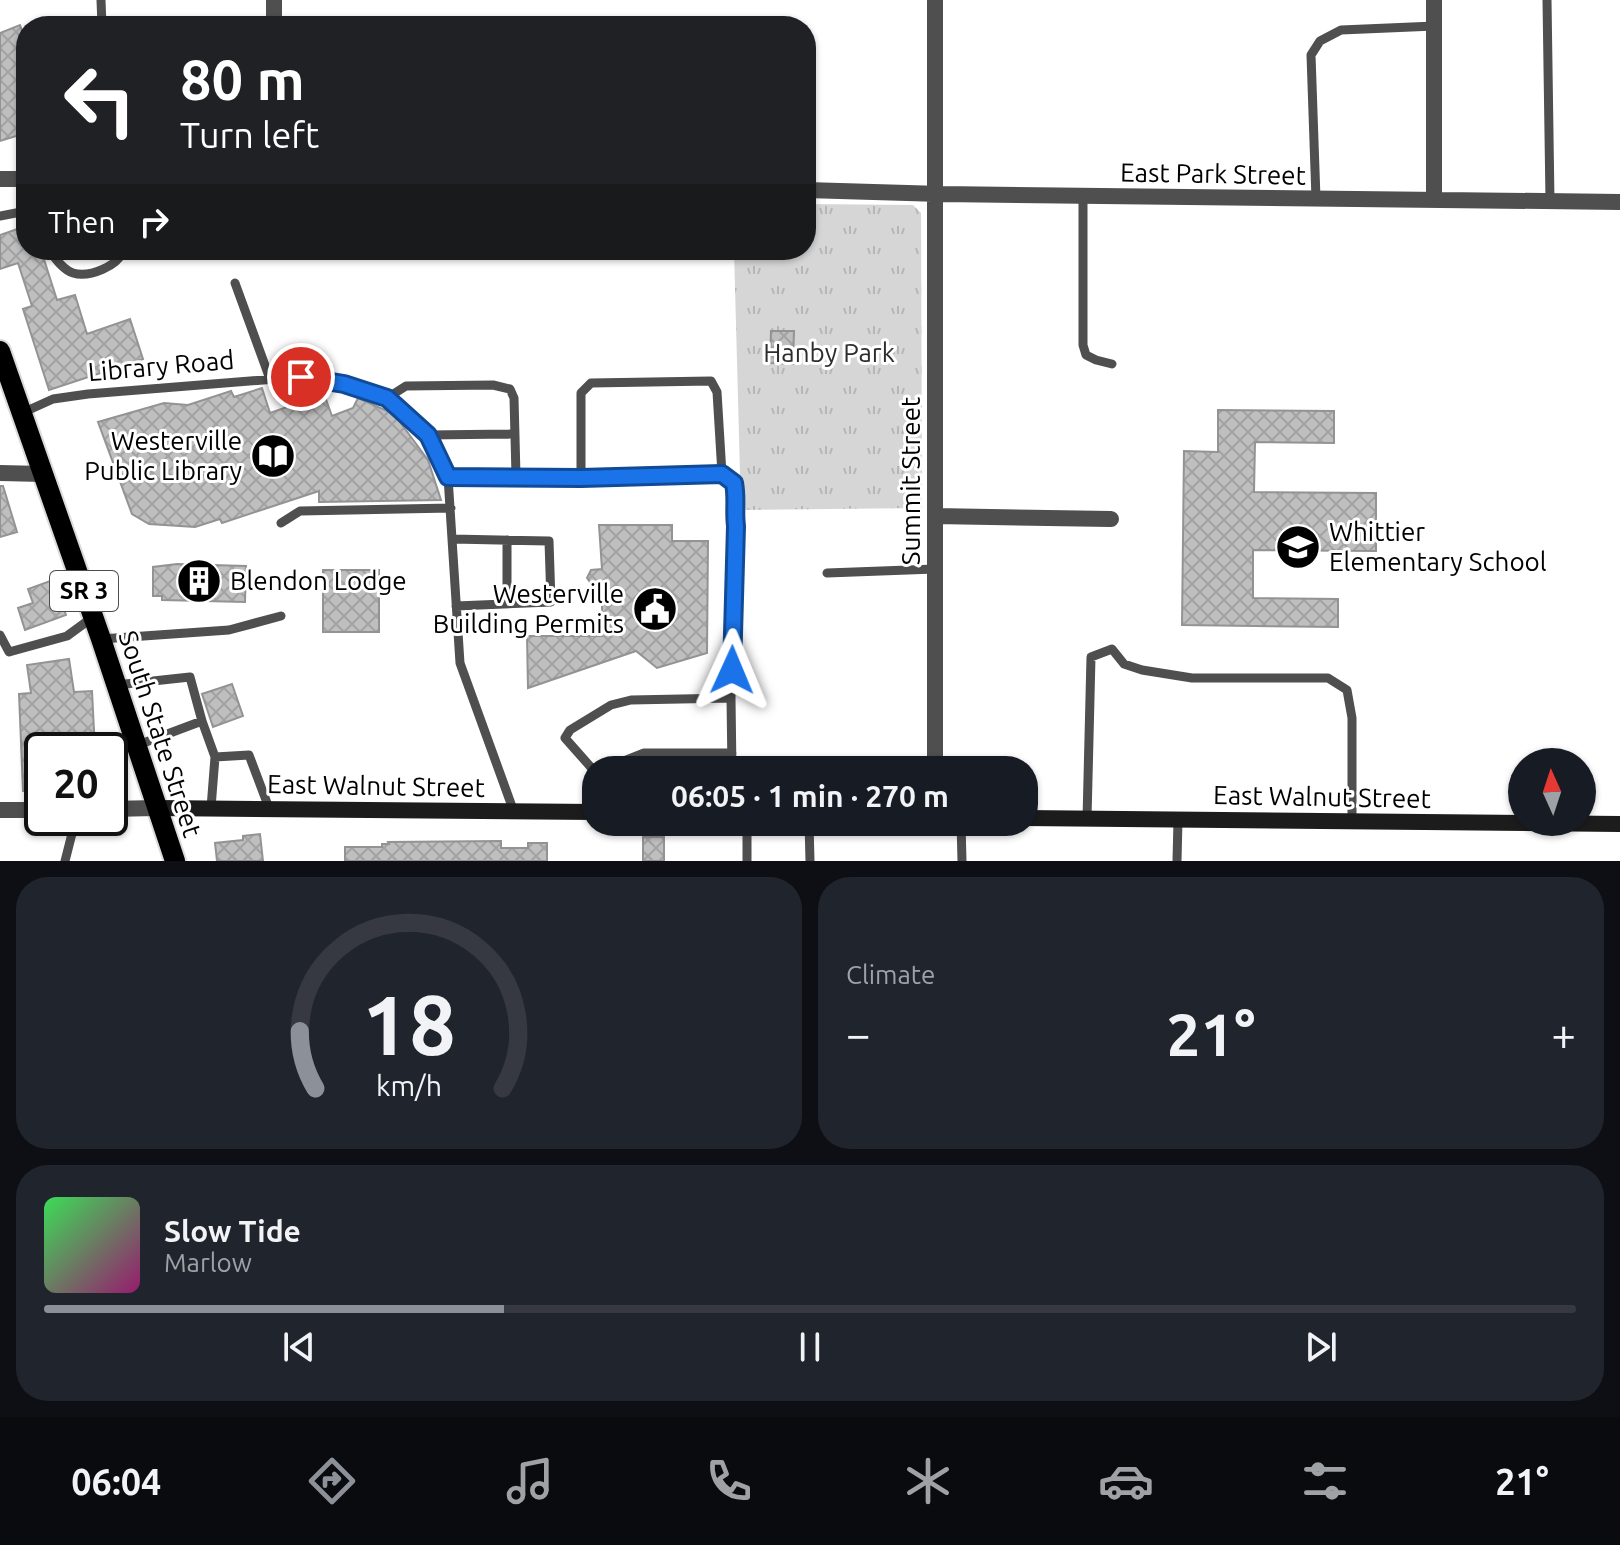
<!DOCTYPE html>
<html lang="en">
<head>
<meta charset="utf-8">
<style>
  :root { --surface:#171b24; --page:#20242c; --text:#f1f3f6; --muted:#9ea1a6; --line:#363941; --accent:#8c9099 }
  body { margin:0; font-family:Ubuntu,sans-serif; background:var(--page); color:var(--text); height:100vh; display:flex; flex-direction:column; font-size:30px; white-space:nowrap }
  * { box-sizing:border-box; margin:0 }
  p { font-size:26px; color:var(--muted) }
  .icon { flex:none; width:44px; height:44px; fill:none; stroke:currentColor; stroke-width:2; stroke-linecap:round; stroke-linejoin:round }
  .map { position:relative; height:861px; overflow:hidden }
  .sheet { display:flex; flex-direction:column; gap:16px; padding:16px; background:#0d0f14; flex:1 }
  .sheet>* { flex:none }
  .guide { position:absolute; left:16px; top:16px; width:800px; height:244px; border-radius:32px; box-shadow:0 2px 6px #0004; background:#202124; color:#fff; overflow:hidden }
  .needle { width:52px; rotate:357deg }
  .controls { position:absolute; left:1508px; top:748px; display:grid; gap:16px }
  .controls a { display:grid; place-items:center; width:88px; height:88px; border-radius:50%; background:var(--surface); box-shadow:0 2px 6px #0004; font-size:40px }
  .speed { position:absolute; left:24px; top:732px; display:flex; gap:16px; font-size:40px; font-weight:700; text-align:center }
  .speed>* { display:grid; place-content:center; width:104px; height:104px; border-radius:50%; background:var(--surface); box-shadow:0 2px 6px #0004; line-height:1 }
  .speed .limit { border:4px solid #111; border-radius:12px; background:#fff; color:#111 }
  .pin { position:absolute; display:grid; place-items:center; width:68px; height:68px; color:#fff; margin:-34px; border:4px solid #fff; border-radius:50%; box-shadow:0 2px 8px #0007 }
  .me { position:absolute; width:88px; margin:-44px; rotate:1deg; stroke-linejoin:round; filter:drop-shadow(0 0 6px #0008) }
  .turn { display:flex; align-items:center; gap:28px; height:168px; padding:0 32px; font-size:36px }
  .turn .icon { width:104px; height:104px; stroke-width:2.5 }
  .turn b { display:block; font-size:56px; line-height:68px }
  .then { display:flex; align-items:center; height:76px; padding:0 32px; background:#0003; gap:16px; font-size:30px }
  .big { font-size:60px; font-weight:700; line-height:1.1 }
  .sheet .card { flex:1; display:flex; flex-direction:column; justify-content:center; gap:12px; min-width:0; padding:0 28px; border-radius:32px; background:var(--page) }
  .sheet .dial { align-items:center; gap:0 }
  .dial svg { height:208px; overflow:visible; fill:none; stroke:var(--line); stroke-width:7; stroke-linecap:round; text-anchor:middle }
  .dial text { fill:var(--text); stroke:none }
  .song { display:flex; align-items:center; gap:24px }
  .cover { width:96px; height:96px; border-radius:12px; background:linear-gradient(135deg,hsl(130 70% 55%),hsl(320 70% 35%)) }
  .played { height:8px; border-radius:4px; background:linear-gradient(90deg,var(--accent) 30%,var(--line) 30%) }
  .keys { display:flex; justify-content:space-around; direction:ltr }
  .heat { display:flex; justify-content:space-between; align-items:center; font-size:44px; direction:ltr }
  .sheet .tiles { flex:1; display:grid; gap:16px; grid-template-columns:1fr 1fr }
  .card:last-child { grid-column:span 2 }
  .trip { position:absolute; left:582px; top:756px; width:456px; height:80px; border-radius:32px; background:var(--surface); box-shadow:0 2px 6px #0004; font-weight:700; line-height:80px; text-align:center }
  .menu { display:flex; height:128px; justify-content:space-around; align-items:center; background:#090b0e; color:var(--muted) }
  .menu .icon { width:56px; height:56px }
  .menu .on { color:var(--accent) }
  .menu b { font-size:36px; color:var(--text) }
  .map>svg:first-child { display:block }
  .park { fill:url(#park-tufts) }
  .building { fill:url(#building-cross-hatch); stroke:#939393; stroke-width:2 }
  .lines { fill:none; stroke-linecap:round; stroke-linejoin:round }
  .primary-casing { stroke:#dbdbdb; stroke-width:24 }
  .service { stroke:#4f4f4f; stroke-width:9 }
  .minor { stroke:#4f4f4f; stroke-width:16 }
  .secondary { stroke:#1c1c1c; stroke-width:16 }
  .primary { stroke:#000; stroke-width:20 }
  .route-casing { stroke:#114b97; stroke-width:20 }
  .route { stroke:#1a73e8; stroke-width:14 }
  .labels { text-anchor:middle; stroke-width:6; stroke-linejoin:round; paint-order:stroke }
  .shield { fill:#fff; stroke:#4c4c4c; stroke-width:2 }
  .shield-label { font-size:24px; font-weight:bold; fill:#000 }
  .street-label { font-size:26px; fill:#000; stroke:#fff }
  .park-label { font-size:26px; fill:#2d2d2d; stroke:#fff }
  .poi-label { font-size:26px; fill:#000; stroke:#fff; text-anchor:end }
</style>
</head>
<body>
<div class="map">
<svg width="1620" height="861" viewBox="0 0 1620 861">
  <defs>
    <pattern id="park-tufts" width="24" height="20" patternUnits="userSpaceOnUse" patternTransform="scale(2)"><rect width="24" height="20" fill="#d6d6d6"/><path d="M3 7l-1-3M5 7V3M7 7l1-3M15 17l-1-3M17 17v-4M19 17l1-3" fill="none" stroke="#b6b6b6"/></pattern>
    <pattern id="building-cross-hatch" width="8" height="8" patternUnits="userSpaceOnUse" patternTransform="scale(2)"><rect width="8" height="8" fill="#bfbfbf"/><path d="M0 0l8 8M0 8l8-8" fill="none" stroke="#a2a2a2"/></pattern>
  </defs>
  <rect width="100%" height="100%" fill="#fff"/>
  <path class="park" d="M806 204 913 205 921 213 922 508 741 510 734 250H806Z"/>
  <path class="building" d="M20 25 26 42V133L0 141V33Z
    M26 226V250H41L57 300 75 295 87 334 130 319 143 359 49 390 23 309 32 306 18 263 0 269V235Z
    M771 331H794L793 364 770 363Z
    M262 388 270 413 324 394 332 416 353 408 358 398 394 414 428 460 441 500 319 502V491L222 523 220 519 195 527 149 524 132 514 98 422 164 403 188 405 231 391 234 397Z
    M1218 410 1334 411V443L1255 442 1254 492 1376 493V551L1253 550V598L1338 599V627L1182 625 1184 451 1218 452Z
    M0 486H3L17 532 0 537Z
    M599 525H672V541H708L707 653 657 668 636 651 528 688 527 636H602V585L590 582 587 578 591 570 602 569Z
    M177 564 246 566 245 602 162 600V596H153V567Z
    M323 570H379V632H323Z
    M53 580 66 615 25 630 18 608 33 603 28 589Z
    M69 659 74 692 92 691 95 750H42V790L23 791 19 694 31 693 27 665Z
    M232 684 243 716 213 727 202 694Z
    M260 834 263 861H217L215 843 243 840V836Z
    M643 837H664V861H643Z
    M501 841V848H528V843H547V861H345V847H382V844H389L388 842Z"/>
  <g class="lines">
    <g class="primary-casing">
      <path id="primary" d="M0 351 101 639 175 861"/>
    </g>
    <path class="service" d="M101 0 102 26
      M1547 0 1550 201
      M1083 196V345L1086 355 1096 360 1112 364
      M1316 199 1311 55 1320 41 1341 30 1435 26
      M0 216 26 211
      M49 250C55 258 63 270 73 273 89 278 119 266 123 250
      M235 283 270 379
      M387 398 406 386 493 385 510 389 514 398 516 476
      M22 413 53 399 88 394 301 377 344 384 387 398 428 435 448 477 460 663 514 812
      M428 435 515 434
      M448 477 581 478 722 474 734 483C737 497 734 511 736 526L731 698 732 770
      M581 478V393L591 383 711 381 717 392 722 474
      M281 523 300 511 451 508
      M453 539 549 541 551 602 456 606
      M507 540V604
      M827 573 935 569
      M0 635 9 652 67 636 93 617
      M101 639 229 630 281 616
      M116 685 190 677 202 721 138 745
      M202 721 215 757
      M601 770 644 753H732
      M596 773 565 738 570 730 611 705 631 700 731 698
      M211 808 215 757 249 755 269 808
      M590 812 596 774
      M1087 819 1091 657 1112 649 1124 664 1142 670 1192 678H1328L1347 690 1352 718V822
      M747 822V861
      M809 822 810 861
      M961 822 962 861
      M65 861 76 818
      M1177 861 1178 820"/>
    <path class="minor" d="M274 0V26
      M0 179H26
      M806 190 941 194 1620 202
      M1434 200V0
      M0 473 43 474
      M935 516 1111 519
      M935 770V0
      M110 809 156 808
      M0 810H42"/>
    <path class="secondary" d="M156 808 596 812
      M1024 818 1620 824"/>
    <use href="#primary" class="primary"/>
  </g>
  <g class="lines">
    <g class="route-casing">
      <path id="route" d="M301 377 344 384 387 398 428 435 448 477 581 478 722 474 734 483C737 498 734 511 736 526L732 670"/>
    </g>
    <use href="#route" class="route"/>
  </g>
  <defs>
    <g id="library-disc" transform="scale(2.3)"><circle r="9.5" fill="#000" stroke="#fff"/><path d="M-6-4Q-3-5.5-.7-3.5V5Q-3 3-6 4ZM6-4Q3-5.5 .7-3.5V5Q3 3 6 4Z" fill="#fff"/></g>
    <g id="school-disc" transform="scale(2.3)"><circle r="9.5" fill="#000" stroke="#fff"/><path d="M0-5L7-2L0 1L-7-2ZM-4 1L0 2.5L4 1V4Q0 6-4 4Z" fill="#fff"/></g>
    <g id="building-disc" transform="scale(2.3)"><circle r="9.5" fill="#000" stroke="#fff"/><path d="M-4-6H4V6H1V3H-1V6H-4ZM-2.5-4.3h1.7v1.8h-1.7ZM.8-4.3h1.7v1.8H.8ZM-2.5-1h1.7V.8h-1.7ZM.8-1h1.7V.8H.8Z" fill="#fff"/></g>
    <g id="civic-disc" transform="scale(2.3)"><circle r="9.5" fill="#000" stroke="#fff"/><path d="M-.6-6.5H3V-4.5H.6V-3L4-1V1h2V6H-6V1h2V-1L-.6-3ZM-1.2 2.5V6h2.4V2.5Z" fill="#fff"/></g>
  </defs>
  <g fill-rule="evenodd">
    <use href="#library-disc" x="273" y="456"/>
    <use href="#school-disc" x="1298" y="547"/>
    <use href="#building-disc" x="199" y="581"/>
    <use href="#civic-disc" x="655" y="609"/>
  </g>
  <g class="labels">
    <rect class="shield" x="50" y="571" width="68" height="40" rx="6"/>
    <g class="shield-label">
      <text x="84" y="599">SR 3</text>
    </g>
    <g class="street-label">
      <text transform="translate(1213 174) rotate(1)" y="9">East Park Street</text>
      <text transform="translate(161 366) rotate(-5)" y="9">Library Road</text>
      <text transform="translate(911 481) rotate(-90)" y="9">Summit Street</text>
      <text transform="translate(160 734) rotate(72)" y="9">South State Street</text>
      <text transform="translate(376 786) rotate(1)" y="9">East Walnut Street</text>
      <text transform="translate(1322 797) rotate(1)" y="9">East Walnut Street</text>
    </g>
    <g class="park-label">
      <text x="829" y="362">Hanby Park</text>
    </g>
    <g class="poi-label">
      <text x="242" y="450">Westerville<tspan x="242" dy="30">Public Library</tspan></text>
      <text x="1329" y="541" text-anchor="start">Whittier<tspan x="1329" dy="30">Elementary School</tspan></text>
      <text x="230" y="590" text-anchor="start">Blendon Lodge</text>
      <text x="624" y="603">Westerville<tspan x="624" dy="30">Building Permits</tspan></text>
    </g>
  </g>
</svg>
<div class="controls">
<a><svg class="needle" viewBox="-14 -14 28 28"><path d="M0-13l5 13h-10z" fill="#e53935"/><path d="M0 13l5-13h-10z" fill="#9ea1a6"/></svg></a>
</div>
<div class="speed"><div class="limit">20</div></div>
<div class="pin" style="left:301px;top:377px;background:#d93025"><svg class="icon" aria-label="arrive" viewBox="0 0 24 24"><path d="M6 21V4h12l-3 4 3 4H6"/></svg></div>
<svg class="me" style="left:732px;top:670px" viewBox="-20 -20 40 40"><path d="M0-17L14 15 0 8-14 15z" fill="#1a73e8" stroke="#fff" stroke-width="4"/></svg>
<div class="trip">06:05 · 1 min · 270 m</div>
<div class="guide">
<div class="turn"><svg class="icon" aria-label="left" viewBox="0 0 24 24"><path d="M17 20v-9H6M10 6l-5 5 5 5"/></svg><div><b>80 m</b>Turn left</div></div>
<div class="then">Then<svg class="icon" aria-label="right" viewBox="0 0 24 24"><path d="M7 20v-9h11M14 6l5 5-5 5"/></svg></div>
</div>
</div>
<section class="sheet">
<div class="tiles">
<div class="card dial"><svg viewBox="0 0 100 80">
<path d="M14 69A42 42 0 1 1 86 69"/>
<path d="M14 69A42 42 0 0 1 8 47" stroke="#8c9099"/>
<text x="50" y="56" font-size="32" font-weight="700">18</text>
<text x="50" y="72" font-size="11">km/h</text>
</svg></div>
<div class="card"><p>Climate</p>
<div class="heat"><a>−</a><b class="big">21°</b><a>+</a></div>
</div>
<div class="card">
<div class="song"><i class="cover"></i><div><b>Slow Tide</b><p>Marlow</p></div></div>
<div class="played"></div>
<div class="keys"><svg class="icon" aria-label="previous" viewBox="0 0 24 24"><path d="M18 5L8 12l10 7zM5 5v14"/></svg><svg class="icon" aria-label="pause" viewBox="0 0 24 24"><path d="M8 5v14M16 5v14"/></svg><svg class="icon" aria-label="next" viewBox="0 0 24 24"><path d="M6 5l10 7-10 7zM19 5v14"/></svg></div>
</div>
</div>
</section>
<nav class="menu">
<b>06:04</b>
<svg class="icon on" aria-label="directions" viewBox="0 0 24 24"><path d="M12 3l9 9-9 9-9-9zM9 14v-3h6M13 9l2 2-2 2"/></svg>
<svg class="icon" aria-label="music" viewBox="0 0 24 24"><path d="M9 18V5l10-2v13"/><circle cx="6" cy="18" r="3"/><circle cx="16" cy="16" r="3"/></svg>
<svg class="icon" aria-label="phone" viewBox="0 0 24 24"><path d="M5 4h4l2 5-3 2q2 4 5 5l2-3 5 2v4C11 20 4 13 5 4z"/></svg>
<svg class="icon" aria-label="climate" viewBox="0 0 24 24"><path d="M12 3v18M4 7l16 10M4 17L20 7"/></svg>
<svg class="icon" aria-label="car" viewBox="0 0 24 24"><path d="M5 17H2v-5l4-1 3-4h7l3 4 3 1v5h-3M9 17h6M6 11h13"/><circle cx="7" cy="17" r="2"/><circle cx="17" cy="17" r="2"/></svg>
<svg class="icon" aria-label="filters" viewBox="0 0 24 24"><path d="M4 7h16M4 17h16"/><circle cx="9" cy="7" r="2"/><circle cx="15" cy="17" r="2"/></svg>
<b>21°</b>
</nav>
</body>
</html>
